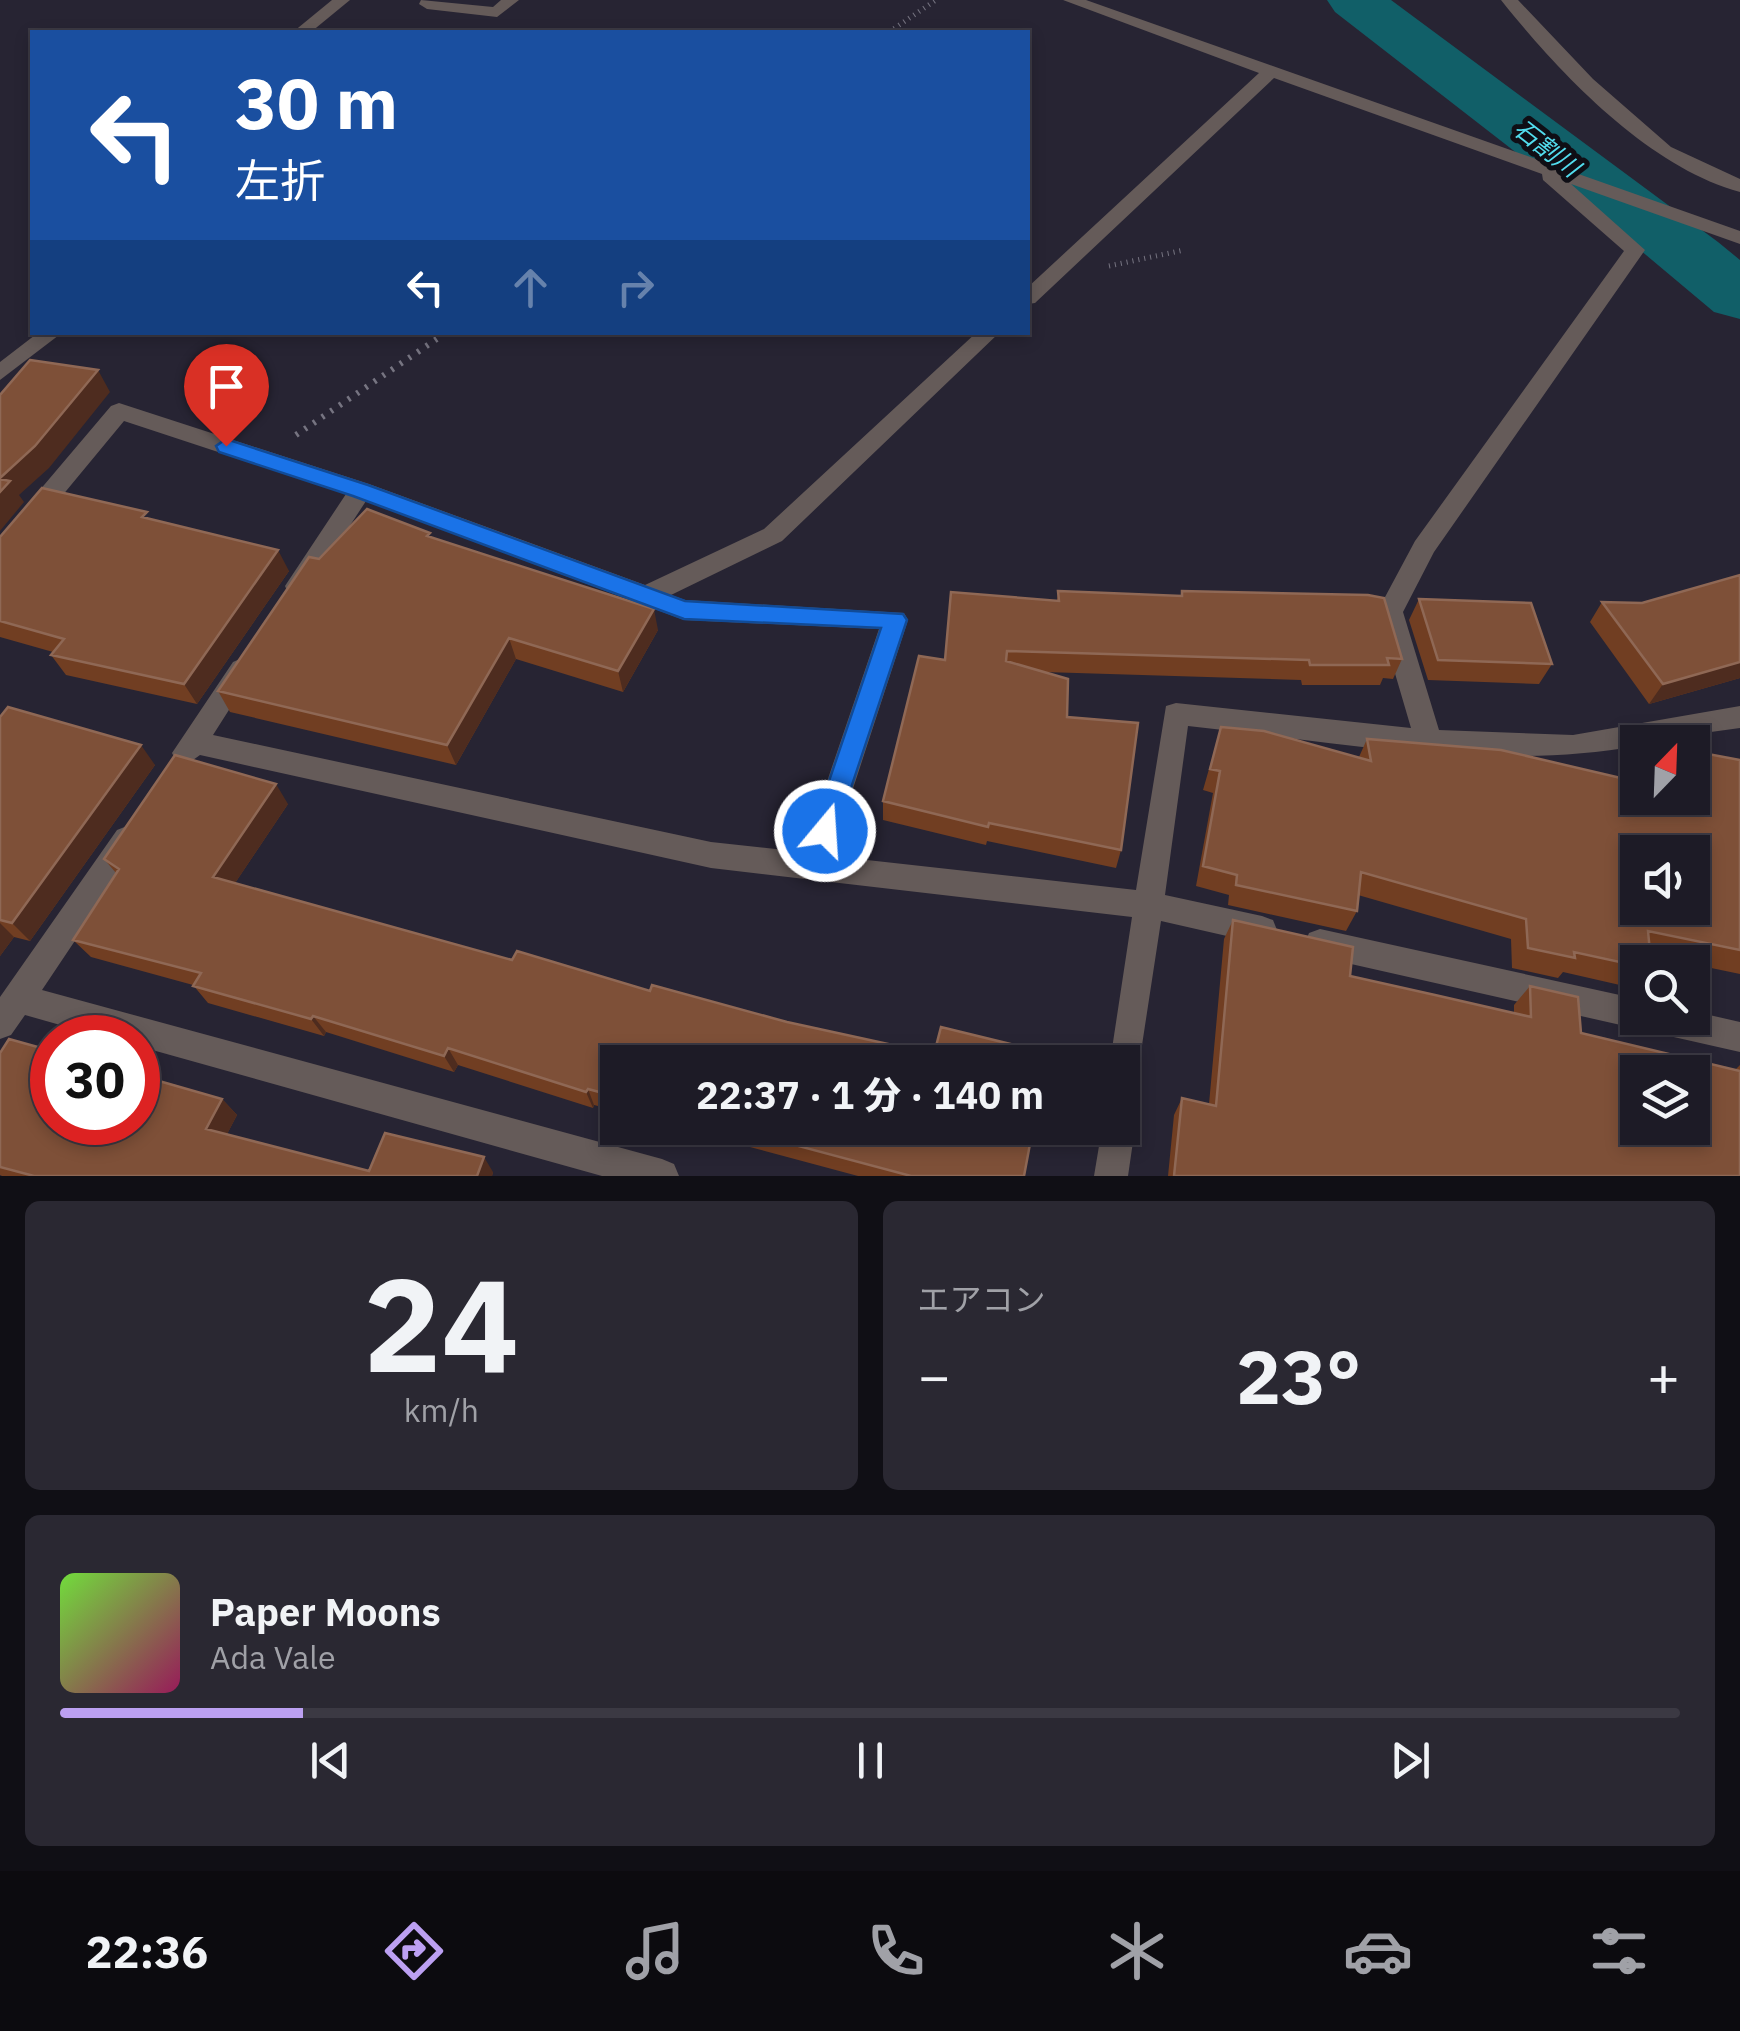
<!DOCTYPE html>
<html lang="ja">
<head>
<meta charset="utf-8">
<style>
  :root { --surface:#1d1b26; --page:#2a2832; --text:#f1f3f6; --muted:#a0a1a7; --line:#3b3943; --accent:#bca0f2 }
  body { margin:0; font-family:"IBM Plex Sans","Noto Sans JP",sans-serif; background:var(--page); color:var(--text); height:100vh; display:flex; flex-direction:column; font-size:38px; white-space:nowrap }
  * { box-sizing:border-box; margin:0 }
  p { font-size:32px; color:var(--muted) }
  .icon { flex:none; width:55px; height:55px; fill:none; stroke:currentColor; stroke-width:2; stroke-linecap:round; stroke-linejoin:round }
  .map { position:relative; height:1176px; overflow:hidden }
  .panel { display:flex; flex-direction:column; gap:25px; padding:25px; background:#100f15; flex:1 }
  .panel>* { flex:none }
  .banner { position:absolute; left:30px; top:30px; width:1000px; height:305px; border-radius:0px; box-shadow:0 5px 15px #0003,0 0 0 2px var(--line); background:#1a4fa0; color:#fff; overflow:hidden }
  .needle { width:65px; rotate:23deg }
  .controls { position:absolute; left:1620px; top:725px; display:grid; gap:20px }
  .controls a { display:grid; place-items:center; width:90px; height:90px; border-radius:0px; background:var(--surface); box-shadow:0 5px 15px #0003,0 0 0 2px var(--line); font-size:50px }
  .speed { position:absolute; left:30px; top:1015px; display:flex; gap:20px; font-size:50px; font-weight:700; text-align:center }
  .speed>* { display:grid; place-content:center; width:130px; height:130px; border-radius:50%; background:var(--surface); box-shadow:0 5px 15px #0003,0 0 0 2px var(--line); line-height:1 }
  .speed .limit { border:15px solid #d22; background:#fff; color:#111 }
  .pin { position:absolute; display:grid; place-items:center; width:85px; height:85px; color:#fff; margin:-102px -42px; border-radius:50% 50% 50% 0; rotate:-45deg; box-shadow:0 0 10px #0007 }
  .pin .icon { rotate:45deg }
  .me { position:absolute; width:110px; margin:-55px; rotate:18deg; stroke-linejoin:round; filter:drop-shadow(0 0 8px #0008) }
  .turn { display:flex; align-items:center; gap:35px; height:210px; padding:0 40px; font-size:45px }
  .turn .icon { width:130px; height:130px; stroke-width:2.5 }
  .turn b { display:block; font-size:70px; line-height:85px }
  .lanes { display:flex; align-items:center; height:95px; padding:0 40px; background:#0003; justify-content:center; gap:50px; direction:ltr }
  .lanes .off { opacity:.35 }
  .big { font-size:75px; font-weight:800; line-height:1.1 }
  .panel .widget { flex:1; display:flex; flex-direction:column; justify-content:center; gap:15px; min-width:0; padding:0 35px; border-radius:15px; background:var(--page) }
  .panel .dial { align-items:center; gap:0 }
  .dial b { font-size:130px; line-height:1 }
  .song { display:flex; align-items:center; gap:30px }
  .cover { width:120px; height:120px; border-radius:15px; background:linear-gradient(135deg,hsl(100 70% 55%),hsl(330 70% 35%)) }
  .played { height:10px; border-radius:5px; background:linear-gradient(90deg,var(--accent) 15%,var(--line) 15%) }
  .keys { display:flex; justify-content:space-around; direction:ltr }
  .heat { display:flex; justify-content:space-between; align-items:center; font-size:55px; direction:ltr }
  .panel .tiles { flex:1; display:grid; gap:25px; grid-template-columns:1fr 1fr }
  .widget:last-child { grid-column:span 2 }
  .trip { position:absolute; left:600px; top:1045px; width:540px; height:100px; border-radius:0px; background:var(--surface); box-shadow:0 5px 15px #0003,0 0 0 2px var(--line); font-weight:800; line-height:100px; text-align:center }
  .tabs { display:flex; height:160px; justify-content:space-around; align-items:center; background:#0c0b0f; color:var(--muted) }
  .tabs .icon { width:70px; height:70px }
  .tabs .on { color:var(--accent) }
  .tabs b { font-size:45px; color:var(--text) }
  .map>svg:first-child { display:block }
  .lines { fill:none; stroke-linecap:round; stroke-linejoin:round }
  .river { fill:#115f68; fill-rule:evenodd }
  .path-far1 { stroke:#767481; stroke-width:5; stroke-dasharray:1 5; stroke-linecap:butt }
  .path { stroke:#767481; stroke-width:6; stroke-dasharray:2.5 8; stroke-linecap:butt }
  .minor { fill:#655b59; fill-rule:evenodd }
  .wall { fill:#713e22 }
  .shaded-wall { fill:#4e2c1f }
  .building { fill:#7e5038; stroke:#8f6855; stroke-width:2.5; fill-rule:evenodd }
  .route { fill:#1a73e8; stroke:#114b97; stroke-width:2.5 }
  .labels { text-anchor:middle; stroke-width:10; stroke-linejoin:round; paint-order:stroke }
  .far-water-label { font-size:25px; font-style:italic; fill:#52dced; stroke:#0f0e15 }
</style>
</head>
<body>
<div class="map">
<svg width="1740" height="1176" viewBox="0 0 1740 1176">
  <rect width="100%" height="100%" fill="#272433"/>
  <g class="lines">
    <path class="river" d="M1327 0H1391L1718 242 1740 260V319L1714 312 1621 234 1335 12Z"/>
    <path class="path-far1" d="M889 32 936 0
      M1109 266 1184 250"/>
    <path class="path" d="M296 435 447 332"/>
    <path class="minor" d="M332 0H350L311 32H293Z
      M421 0 493 7 501 0H519L497 17 427 9 419 4Z
      M1063 0H1086L1740 231V244L1571 184 1645 250 1434 552 1403 612 1439 730 1573 735 1740 706V728L1638 742V746C1490 772 1336 742 1188 726L1165 895 1262 916 1273 920 1277 930 1273 940 1262 944 1161 921 1133 1104 1122 1109V1062H1110L1132 917 711 868 200 755 186 765 176 761 172 753 233 662 242 658 251 662 255 669 213 735 711 842 803 852 879 629 684 620 366 501 306 593H288L285 586 346 494 124 421 9 560 0 563V537L111 406 119 403 369 484 645 585 764 529 977 332H1000L782 541 671 595 685 600 904 613 908 620 831 856 1136 890 1166 706 1176 703 1411 728 1377 612 1415 541 1624 251 1543 180 1542 174 1274 78 1035 303 1028 304V287L1259 73Z
      M1501 0H1518L1593 79 1671 147 1740 179V192C1648 167 1559 73 1501 0Z
      M39 332H63L0 380V362Z
      M127 826 137 830 141 839 137 848 42 990 662 1159 674 1164 679 1176H602L138 1046V1038H106L25 1015 11 1035 0 1039V997L117 830Z
      M1320 929 1638 999V1018H1692V1011L1740 1022V1052L1320 957 1309 953 1305 943 1309 933Z
      M1122 1113 1130 1116 1135 1128 1128 1176H1094L1102 1128H1122Z"/>
  </g>
  <path class="wall" d="M151 520 289 571 197 704 66 675 51 655 53 652 0 637V537Z
    M431 537 658 630 623 692 516 659 456 765 230 712 218 691 319 559Z
    M1058 591 1181 596 1182 591 1402 659 1393 679 1383 678 1380 685H1302L1301 680 1044 672 1067 717 1121 850 1116 868 987 841 986 845 883 820V801L945 660 1057 601Z
    M1419 599 1552 664 1539 684 1428 680 1409 620Z
    M1602 602 1740 678 1649 704 1590 622Z
    M0 717 155 765 30 941 14 937 0 956Z
    M1221 727 1359 757 1367 739 1692 798 1740 760V974L1692 964V962L1650 955 1638 962V984L1633 988 1563 972 1558 978 1512 968 1511 939 1358 895 1357 911 1346 931 1228 905 1229 895 1196 886 1213 793 1203 790Z
    M288 804 235 883 512 960 787 1022 934 1054 1047 1053 618 1062V1111L594 1105 593 1108 458 1065 454 1072 326 1032 324 1036 208 1003 193 985 91 957 73 940 116 873 104 859Z
    M1233 920 1350 976 1514 1013V1005L1530 986 1581 1033 1735 1070 1740 1065V1176H1168L1174 1115 1182 1098 1209 1104 1224 939Z
    M0 1053 222 1099 237 1115 227 1134 369 1171 493 1172 492 1176H2L0 1175Z
    M679 1128H1033L1024 1176H858Z"/>
  <path class="shaded-wall" d="M98 370 110 392 49 468 19 495 24 502 0 531V478Z
    M278 550 289 571 197 704 184 684Z
    M654 609 658 630 623 692 618 671Z
    M509 638 516 659 456 765 447 745Z
    M1740 662V678L1649 704 1663 684Z
    M141 745 155 765 30 941 12 923Z
    M276 784 288 804 227 895 213 877Z
    M0 923 14 937 0 956Z
    M313 1016 326 1032 324 1036 311 1019Z
    M448 1048 458 1065 454 1072 444 1056Z
    M588 1089 594 1105 593 1108 586 1092Z
    M222 1099 237 1115 222 1144 206 1129Z
    M484 1157 493 1172 492 1176H477Z"/>
  <path class="building" d="M30 360 98 370 35 446 0 478V395Z
    M0 479 10 481 0 492Z
    M42 488 147 512 142 517 278 550 184 684 51 655 64 639 0 621V537Z
    M367 509 430 533 427 536 654 609 618 671 509 638 447 745 218 691 309 557 319 559Z
    M1740 575V662L1663 684 1602 602 1642 603Z
    M1058 591 1182 596V591L1368 595 1384 598 1402 659 1387 658 1389 665H1310L1309 660 1007 651 1006 661 1068 679 1067 717 1138 723 1121 850 989 823 988 827 883 801 919 656 945 660 951 592 1059 601Z
    M1419 599 1531 603 1552 664 1438 660Z
    M8 707 141 745 12 923 0 920V717Z
    M1221 727 1264 731 1371 761 1367 739 1501 750 1638 782V798H1692V751L1740 760V950L1648 931 1651 962H1638V966L1574 952 1575 958 1528 948 1526 919 1361 872 1357 911 1236 885 1237 875 1203 866 1220 771 1210 769ZM1638 852H1692V908H1638Z
    M175 755 276 784 213 877 512 960 517 951 650 991 652 985 787 1022 934 1054 941 1027 1047 1053 1045 1062H618V1097L588 1089 586 1092 448 1048 444 1056 313 1016 311 1019 193 986 201 973 73 940 119 869 104 859Z
    M1233 920 1353 947 1350 976 1435 995 1531 1017 1530 986 1578 997 1581 1033 1740 1071V1176H1174L1182 1098 1216 1106ZM1638 1072H1692V1128H1638Z
    M9 1039 52 1051V1122H138V1075L222 1099 206 1129 369 1171 385 1133 484 1157 477 1176H34L0 1167V1053Z
    M731 1128H1033L1024 1176H911Z"/>
  <path class="route" d="M226 439 368 485 685 601 903 614 907 620 834 839 825 843 816 839 812 831 881 628 684 619 353 496 219 452 216 446Z"/>
  <g class="labels">
    <g class="far-water-label">
      <text transform="translate(1547 148) rotate(38)" y="9">石割川</text>
    </g>
  </g>
</svg>
<div class="controls">
<a><svg class="needle" viewBox="-14 -14 28 28"><path d="M0-13l5 13h-10z" fill="#e53935"/><path d="M0 13l5-13h-10z" fill="#a0a1a7"/></svg></a>
<a><svg class="icon" aria-label="sound" viewBox="0 0 24 24"><path d="M4 9h4l5-4v14l-5-4H4zM17 9q2 3 0 6"/></svg></a>
<a><svg class="icon" aria-label="search" viewBox="0 0 24 24"><circle cx="10" cy="10" r="6"/><path d="M15 15l6 6"/></svg></a>
<a><svg class="icon" aria-label="layers" viewBox="0 0 24 24"><path d="M12 4l9 5-9 5-9-5zM3 14l9 5 9-5"/></svg></a>
</div>
<div class="speed"><div class="limit">30</div></div>
<div class="pin" style="left:226px;top:446px;background:#d93025"><svg class="icon" aria-label="arrive" viewBox="0 0 24 24"><path d="M6 21V4h12l-3 4 3 4H6"/></svg></div>
<svg class="me" style="left:825px;top:831px" viewBox="-20 -20 40 40"><circle r="17" fill="#1a73e8" stroke="#fff" stroke-width="3"/><path d="M0-11L8 9 0 5-8 9z" fill="#fff"/></svg>
<div class="trip">22:37 · 1 分 · 140 m</div>
<div class="banner">
<div class="turn"><svg class="icon" aria-label="left" viewBox="0 0 24 24"><path d="M17 20v-9H6M10 6l-5 5 5 5"/></svg><div><b>30 m</b>左折</div></div>
<div class="lanes"><svg class="icon" aria-label="left" viewBox="0 0 24 24"><path d="M17 20v-9H6M10 6l-5 5 5 5"/></svg><svg class="icon off" aria-label="ahead" viewBox="0 0 24 24"><path d="M12 20V5M6 11l6-6 6 6"/></svg><svg class="icon off" aria-label="right" viewBox="0 0 24 24"><path d="M7 20v-9h11M14 6l5 5-5 5"/></svg></div>
</div>
</div>
<section class="panel">
<div class="tiles">
<div class="widget dial"><b>24</b><p>km/h</p></div>
<div class="widget"><p>エアコン</p>
<div class="heat"><a>−</a><b class="big">23°</b><a>+</a></div>
</div>
<div class="widget">
<div class="song"><i class="cover"></i><div><b>Paper Moons</b><p>Ada Vale</p></div></div>
<div class="played"></div>
<div class="keys"><svg class="icon" aria-label="previous" viewBox="0 0 24 24"><path d="M18 5L8 12l10 7zM5 5v14"/></svg><svg class="icon" aria-label="pause" viewBox="0 0 24 24"><path d="M8 5v14M16 5v14"/></svg><svg class="icon" aria-label="next" viewBox="0 0 24 24"><path d="M6 5l10 7-10 7zM19 5v14"/></svg></div>
</div>
</div>
</section>
<nav class="tabs">
<b>22:36</b>
<svg class="icon on" aria-label="directions" viewBox="0 0 24 24"><path d="M12 3l9 9-9 9-9-9zM9 14v-3h6M13 9l2 2-2 2"/></svg>
<svg class="icon" aria-label="music" viewBox="0 0 24 24"><path d="M9 18V5l10-2v13"/><circle cx="6" cy="18" r="3"/><circle cx="16" cy="16" r="3"/></svg>
<svg class="icon" aria-label="phone" viewBox="0 0 24 24"><path d="M5 4h4l2 5-3 2q2 4 5 5l2-3 5 2v4C11 20 4 13 5 4z"/></svg>
<svg class="icon" aria-label="climate" viewBox="0 0 24 24"><path d="M12 3v18M4 7l16 10M4 17L20 7"/></svg>
<svg class="icon" aria-label="car" viewBox="0 0 24 24"><path d="M5 17H2v-5l4-1 3-4h7l3 4 3 1v5h-3M9 17h6M6 11h13"/><circle cx="7" cy="17" r="2"/><circle cx="17" cy="17" r="2"/></svg>
<svg class="icon" aria-label="filters" viewBox="0 0 24 24"><path d="M4 7h16M4 17h16"/><circle cx="9" cy="7" r="2"/><circle cx="15" cy="17" r="2"/></svg>
</nav>
</body>
</html>
